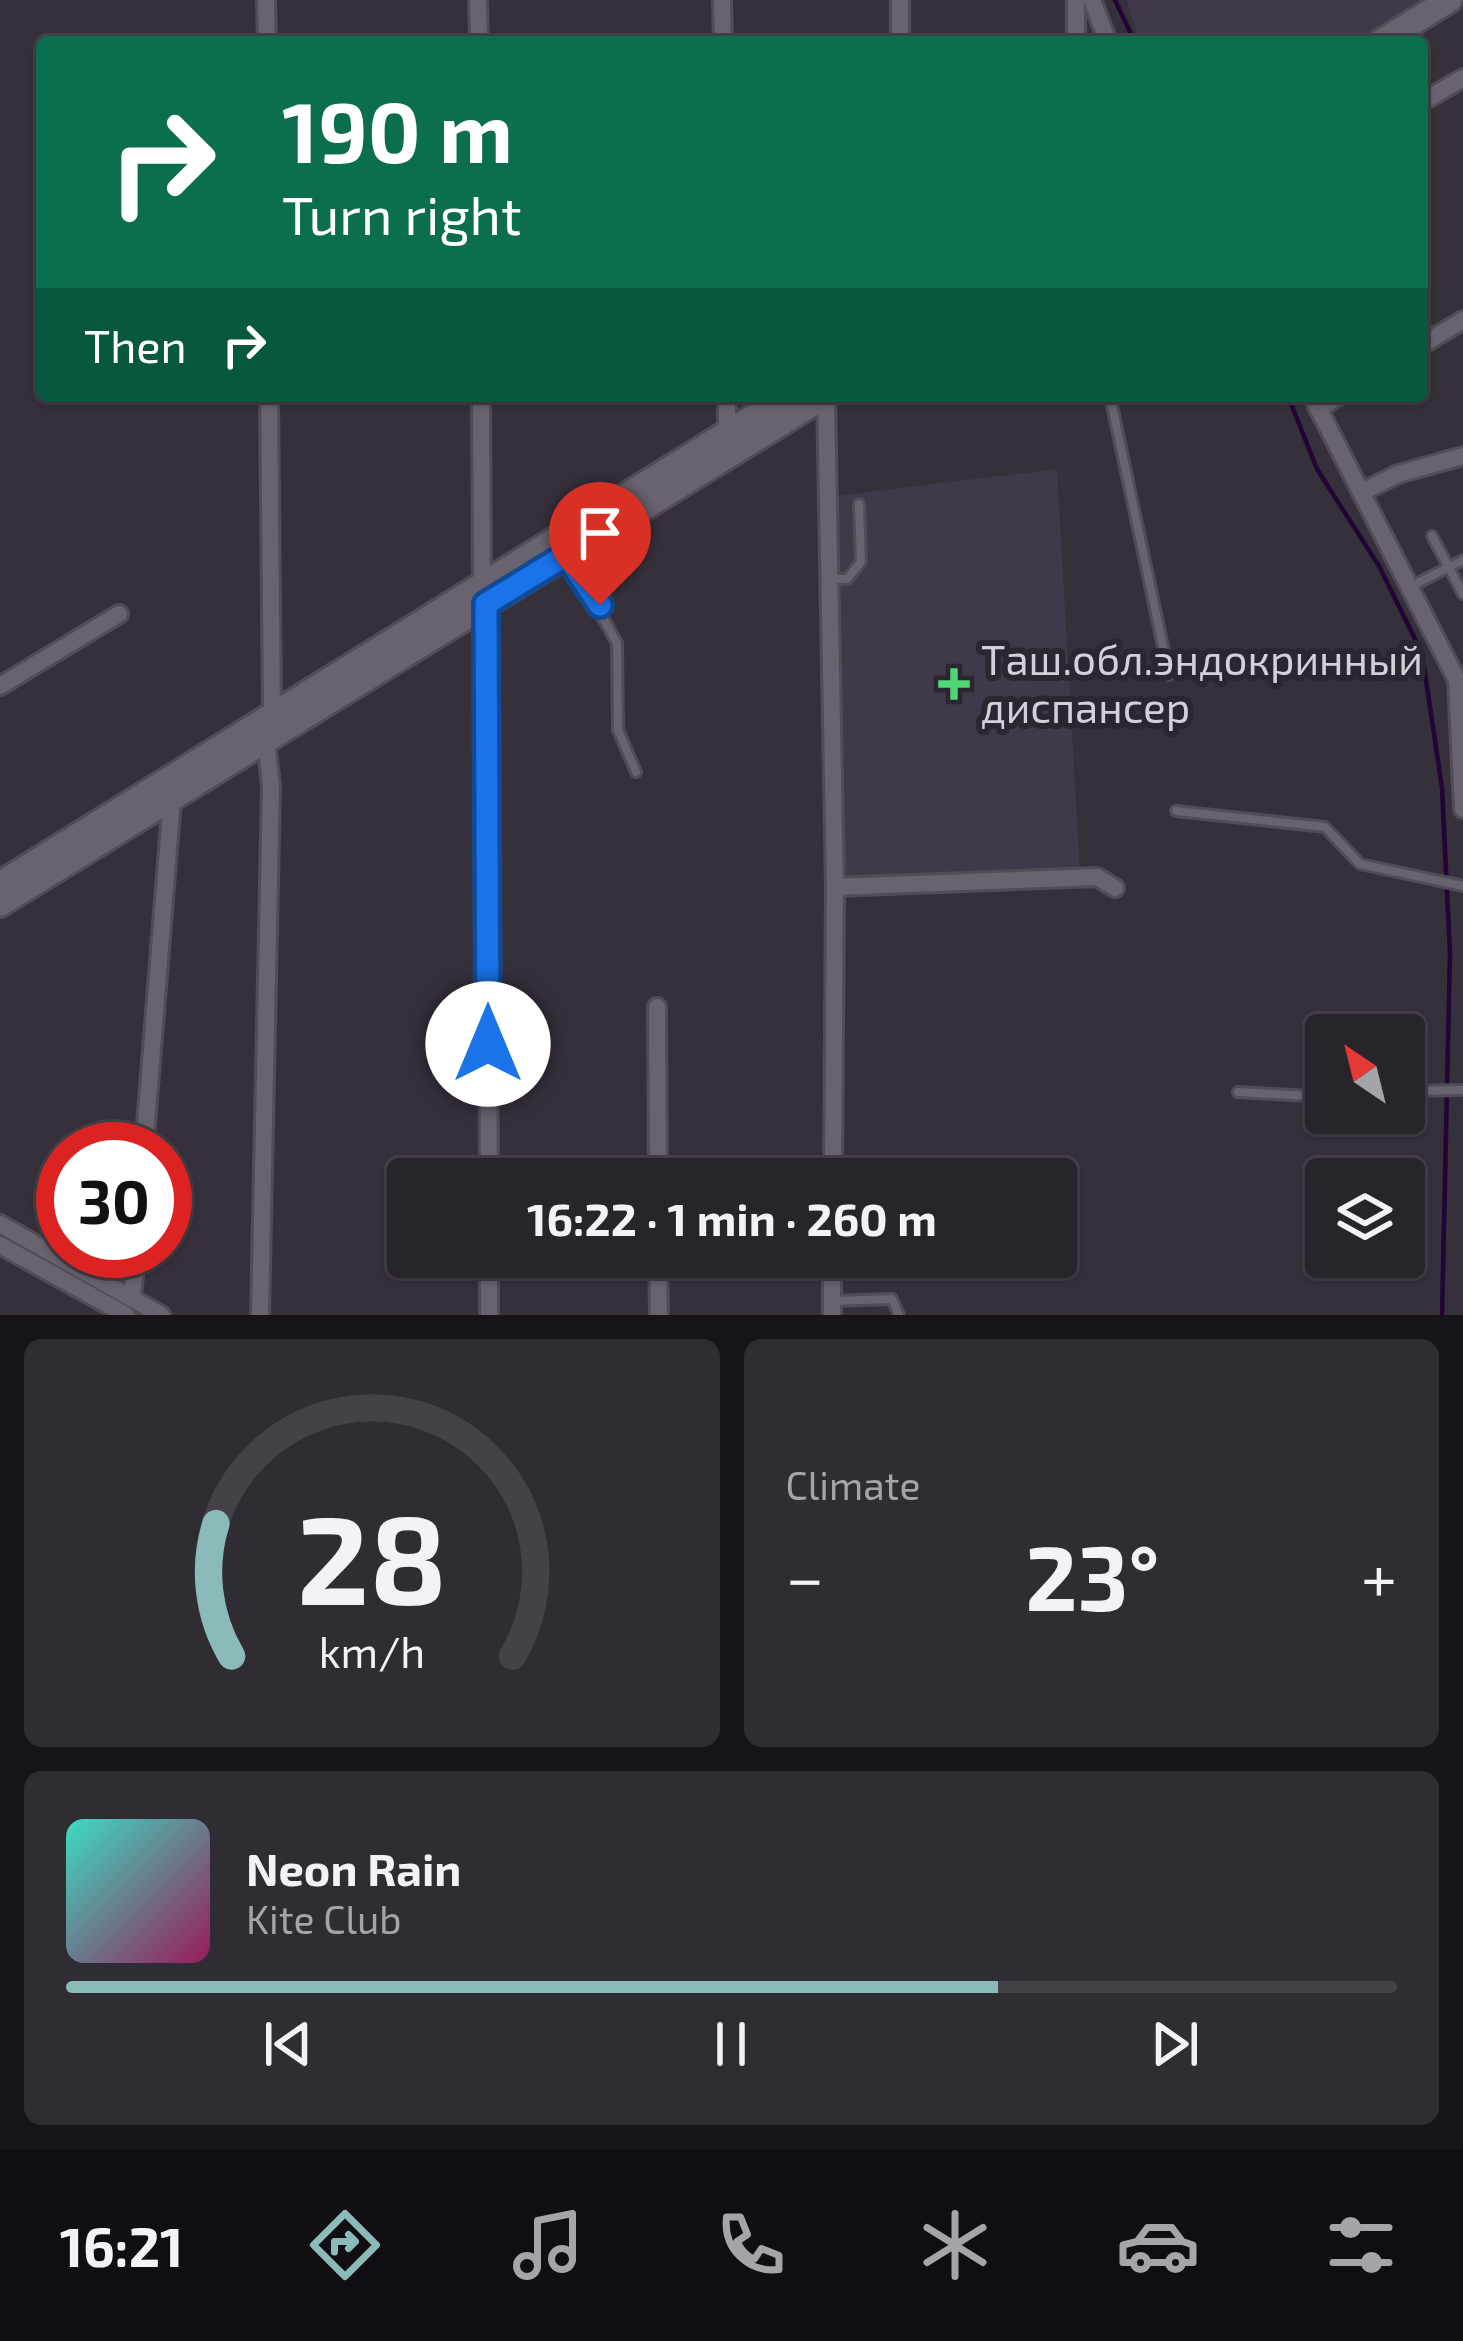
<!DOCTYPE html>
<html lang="en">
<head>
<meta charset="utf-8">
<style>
  :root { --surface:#28242c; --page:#302c34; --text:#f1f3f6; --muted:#a5a4a9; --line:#444148; --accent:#8bbbb9 }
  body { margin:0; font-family:"Exo 2",sans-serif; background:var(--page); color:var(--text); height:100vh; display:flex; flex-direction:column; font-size:45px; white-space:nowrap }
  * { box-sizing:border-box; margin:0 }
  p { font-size:39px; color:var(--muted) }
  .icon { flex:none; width:66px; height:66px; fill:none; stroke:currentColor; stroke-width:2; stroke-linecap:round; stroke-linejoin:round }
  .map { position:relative; height:1315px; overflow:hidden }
  .drawer { display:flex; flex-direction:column; gap:24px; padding:24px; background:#161418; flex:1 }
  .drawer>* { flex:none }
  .hud { position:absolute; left:36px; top:36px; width:1392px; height:366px; border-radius:12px; box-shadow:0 3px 9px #0004,0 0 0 3px var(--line); background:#0b6e4f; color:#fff; overflow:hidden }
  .needle { width:78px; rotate:325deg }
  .buttons { position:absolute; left:1305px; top:1014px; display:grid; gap:24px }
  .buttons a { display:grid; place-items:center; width:120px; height:120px; border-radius:12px; background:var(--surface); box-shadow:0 3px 9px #0004,0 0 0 3px var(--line); font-size:60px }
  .speed { position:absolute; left:36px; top:1122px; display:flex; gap:24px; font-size:60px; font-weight:700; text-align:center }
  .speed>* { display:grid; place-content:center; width:156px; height:156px; border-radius:50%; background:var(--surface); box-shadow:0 3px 9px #0004,0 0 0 3px var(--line); line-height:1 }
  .speed .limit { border:18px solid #d22; background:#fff; color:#111 }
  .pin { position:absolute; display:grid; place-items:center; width:102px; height:102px; color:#fff; margin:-123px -51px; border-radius:50% 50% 50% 0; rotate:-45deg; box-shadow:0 0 12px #0007 }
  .pin .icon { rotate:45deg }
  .me { position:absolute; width:132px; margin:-66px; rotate:0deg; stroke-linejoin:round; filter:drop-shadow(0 0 9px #0008) }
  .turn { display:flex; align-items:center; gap:42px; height:252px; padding:0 48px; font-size:54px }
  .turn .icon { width:156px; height:156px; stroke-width:2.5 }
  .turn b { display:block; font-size:84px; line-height:102px }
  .then { display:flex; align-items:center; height:114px; padding:0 48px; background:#0003; gap:24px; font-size:45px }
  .big { font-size:90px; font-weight:700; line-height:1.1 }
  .drawer .tile { flex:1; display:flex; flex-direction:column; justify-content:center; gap:18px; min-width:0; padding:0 42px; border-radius:18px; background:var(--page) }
  .drawer .dial { align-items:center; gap:0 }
  .dial svg { height:312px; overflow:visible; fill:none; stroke:var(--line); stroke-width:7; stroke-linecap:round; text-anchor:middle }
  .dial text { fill:var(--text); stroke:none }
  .song { display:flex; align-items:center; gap:36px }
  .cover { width:144px; height:144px; border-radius:18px; background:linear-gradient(135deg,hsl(170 70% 55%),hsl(330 70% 35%)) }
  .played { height:12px; border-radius:6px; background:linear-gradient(90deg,var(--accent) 70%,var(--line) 70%) }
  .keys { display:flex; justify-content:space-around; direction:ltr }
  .heat { display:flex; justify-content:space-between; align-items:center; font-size:66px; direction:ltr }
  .drawer .tiles { flex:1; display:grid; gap:24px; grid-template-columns:1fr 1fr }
  .tile:last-child { grid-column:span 2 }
  .trip { position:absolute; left:387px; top:1158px; width:690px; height:120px; border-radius:12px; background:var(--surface); box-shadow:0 3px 9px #0004,0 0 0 3px var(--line); font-weight:700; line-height:120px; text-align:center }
  .dock { display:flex; height:192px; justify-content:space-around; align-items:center; background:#100e12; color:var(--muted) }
  .dock .icon { width:84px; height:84px }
  .dock .current { color:var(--accent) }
  .dock b { font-size:54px; color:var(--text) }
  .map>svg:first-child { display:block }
  .built { fill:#413849 }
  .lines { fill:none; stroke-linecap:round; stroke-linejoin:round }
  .stream { stroke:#230435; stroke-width:4.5 }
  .lane-casing { stroke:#514c55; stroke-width:14 }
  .street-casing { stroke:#514c55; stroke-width:22 }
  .secondary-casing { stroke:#514c55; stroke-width:30 }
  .lane { stroke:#69626f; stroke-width:8 }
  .street { stroke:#69626f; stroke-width:16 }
  .secondary { stroke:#69626f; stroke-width:24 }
  .route-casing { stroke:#114b97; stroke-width:30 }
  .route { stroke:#1a73e8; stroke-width:21 }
  .poi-dot { fill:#4fd675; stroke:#2c2631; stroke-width:4.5 }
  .labels { text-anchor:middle; stroke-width:12; stroke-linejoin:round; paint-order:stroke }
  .poi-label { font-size:42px; fill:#d4d0d7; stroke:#2c2631; text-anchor:start }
</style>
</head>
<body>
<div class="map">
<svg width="1463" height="1315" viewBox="0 0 1463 1315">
  <rect width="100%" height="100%" fill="#36303b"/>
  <path class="built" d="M1127 0H1430L1362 42H1139Z
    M1057 469 1080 872 842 882 835 496Z"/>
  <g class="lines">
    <path class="stream" d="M1115 0 1135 42
      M1288 396 1317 469 1379 566 1422 653 1442 788 1450 953 1442 1315"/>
    <g class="lane-casing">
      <path id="lane" d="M1110 396 1169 675
        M1432 536 1463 594
        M571 561 617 643 618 730 636 772
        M831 579H847L861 562 859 504
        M1412 586 1463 560
        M1176 811 1325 827 1360 864 1463 886
        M1404 1091 1463 1090
        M1238 1092 1326 1097
        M834 1301 892 1299 899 1315"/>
    </g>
    <g class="street-casing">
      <path id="street" d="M266 0 267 42
        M478 0 479 42
        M722 0 723 42
        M900 0V42
        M1092 0 1108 42
        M1076 42V0
        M1422 102 1463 78
        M1422 345 1463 320
        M269 396 272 713
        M481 396 482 586
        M727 396V433
        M826 396 835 887 833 1179
        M1312 396 1457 680 1463 809
        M1318 409 1339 396
        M1362 492 1398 474 1463 456
        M486 605 489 1179
        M0 686 119 614
        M835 887 1097 877 1115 888
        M657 1007 658 1179
        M144 1149 172 799
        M0 1224 161 1315
        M0 1245 126 1315
        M489 1257V1315
        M658 1257 659 1315
        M132 1299 136 1251
        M260 1315 271 786 266 741
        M832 1315V1257"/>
    </g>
    <g class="secondary-casing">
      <path id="secondary" d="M1381 42 1449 0
        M0 884 787 396
        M0 904 825 396"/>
    </g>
    <use href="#lane" class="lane"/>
    <use href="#street" class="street"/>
    <use href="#secondary" class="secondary"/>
  </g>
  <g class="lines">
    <g class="route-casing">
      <path id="route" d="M488 1044 486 604 566 555 600 605"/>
    </g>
    <use href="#route" class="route"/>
  </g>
  <path class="poi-dot" d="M948 666h12v12h12v12h-12v12h-12v-12h-12v-12h12z"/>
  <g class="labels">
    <g class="poi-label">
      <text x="981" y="675">Таш.обл.эндокринный<tspan x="981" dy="48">диспансер</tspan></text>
    </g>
  </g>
</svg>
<div class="buttons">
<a><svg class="needle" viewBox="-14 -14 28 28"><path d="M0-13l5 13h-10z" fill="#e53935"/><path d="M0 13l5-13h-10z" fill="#a5a4a9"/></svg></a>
<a><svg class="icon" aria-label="layers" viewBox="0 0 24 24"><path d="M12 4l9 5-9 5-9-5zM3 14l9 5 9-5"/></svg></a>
</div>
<div class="speed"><div class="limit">30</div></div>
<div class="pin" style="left:600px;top:605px;background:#d93025"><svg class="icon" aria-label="arrive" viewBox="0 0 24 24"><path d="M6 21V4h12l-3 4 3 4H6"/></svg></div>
<svg class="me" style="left:488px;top:1044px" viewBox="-20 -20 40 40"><circle r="19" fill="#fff"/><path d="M0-13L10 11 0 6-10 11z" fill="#1a73e8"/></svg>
<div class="trip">16:22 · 1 min · 260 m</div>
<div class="hud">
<div class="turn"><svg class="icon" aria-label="right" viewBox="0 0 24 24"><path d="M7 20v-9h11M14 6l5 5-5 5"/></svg><div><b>190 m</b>Turn right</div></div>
<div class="then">Then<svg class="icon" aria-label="right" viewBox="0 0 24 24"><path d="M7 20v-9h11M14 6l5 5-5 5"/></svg></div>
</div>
</div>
<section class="drawer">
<div class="tiles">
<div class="tile dial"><svg viewBox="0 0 100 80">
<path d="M14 69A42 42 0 1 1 86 69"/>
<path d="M14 69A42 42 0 0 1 10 35" stroke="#8bbbb9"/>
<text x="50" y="56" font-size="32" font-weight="700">28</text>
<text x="50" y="72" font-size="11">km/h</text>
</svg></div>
<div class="tile"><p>Climate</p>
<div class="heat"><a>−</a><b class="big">23°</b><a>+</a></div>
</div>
<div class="tile">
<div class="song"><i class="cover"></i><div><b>Neon Rain</b><p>Kite Club</p></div></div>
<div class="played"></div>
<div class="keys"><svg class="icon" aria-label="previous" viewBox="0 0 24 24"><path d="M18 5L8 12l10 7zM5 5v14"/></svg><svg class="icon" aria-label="pause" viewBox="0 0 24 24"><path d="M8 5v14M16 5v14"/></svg><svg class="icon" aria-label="next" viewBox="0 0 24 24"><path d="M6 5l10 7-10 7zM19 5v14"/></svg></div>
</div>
</div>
</section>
<nav class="dock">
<b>16:21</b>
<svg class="icon current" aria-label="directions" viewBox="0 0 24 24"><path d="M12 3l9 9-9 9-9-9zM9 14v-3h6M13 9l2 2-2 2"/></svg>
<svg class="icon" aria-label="music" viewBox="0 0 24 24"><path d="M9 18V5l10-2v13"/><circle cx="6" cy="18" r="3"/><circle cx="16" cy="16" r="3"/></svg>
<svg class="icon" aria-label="phone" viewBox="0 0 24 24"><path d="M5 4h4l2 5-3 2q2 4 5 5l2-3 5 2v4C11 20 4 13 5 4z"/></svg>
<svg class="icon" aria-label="climate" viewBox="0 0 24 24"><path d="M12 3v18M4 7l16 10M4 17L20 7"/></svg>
<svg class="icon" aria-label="car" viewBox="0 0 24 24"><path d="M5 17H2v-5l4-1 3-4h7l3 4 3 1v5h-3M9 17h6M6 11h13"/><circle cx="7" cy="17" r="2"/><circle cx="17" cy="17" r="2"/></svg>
<svg class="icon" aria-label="filters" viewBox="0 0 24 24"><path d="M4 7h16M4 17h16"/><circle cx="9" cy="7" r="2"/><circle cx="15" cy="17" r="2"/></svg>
</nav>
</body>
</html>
